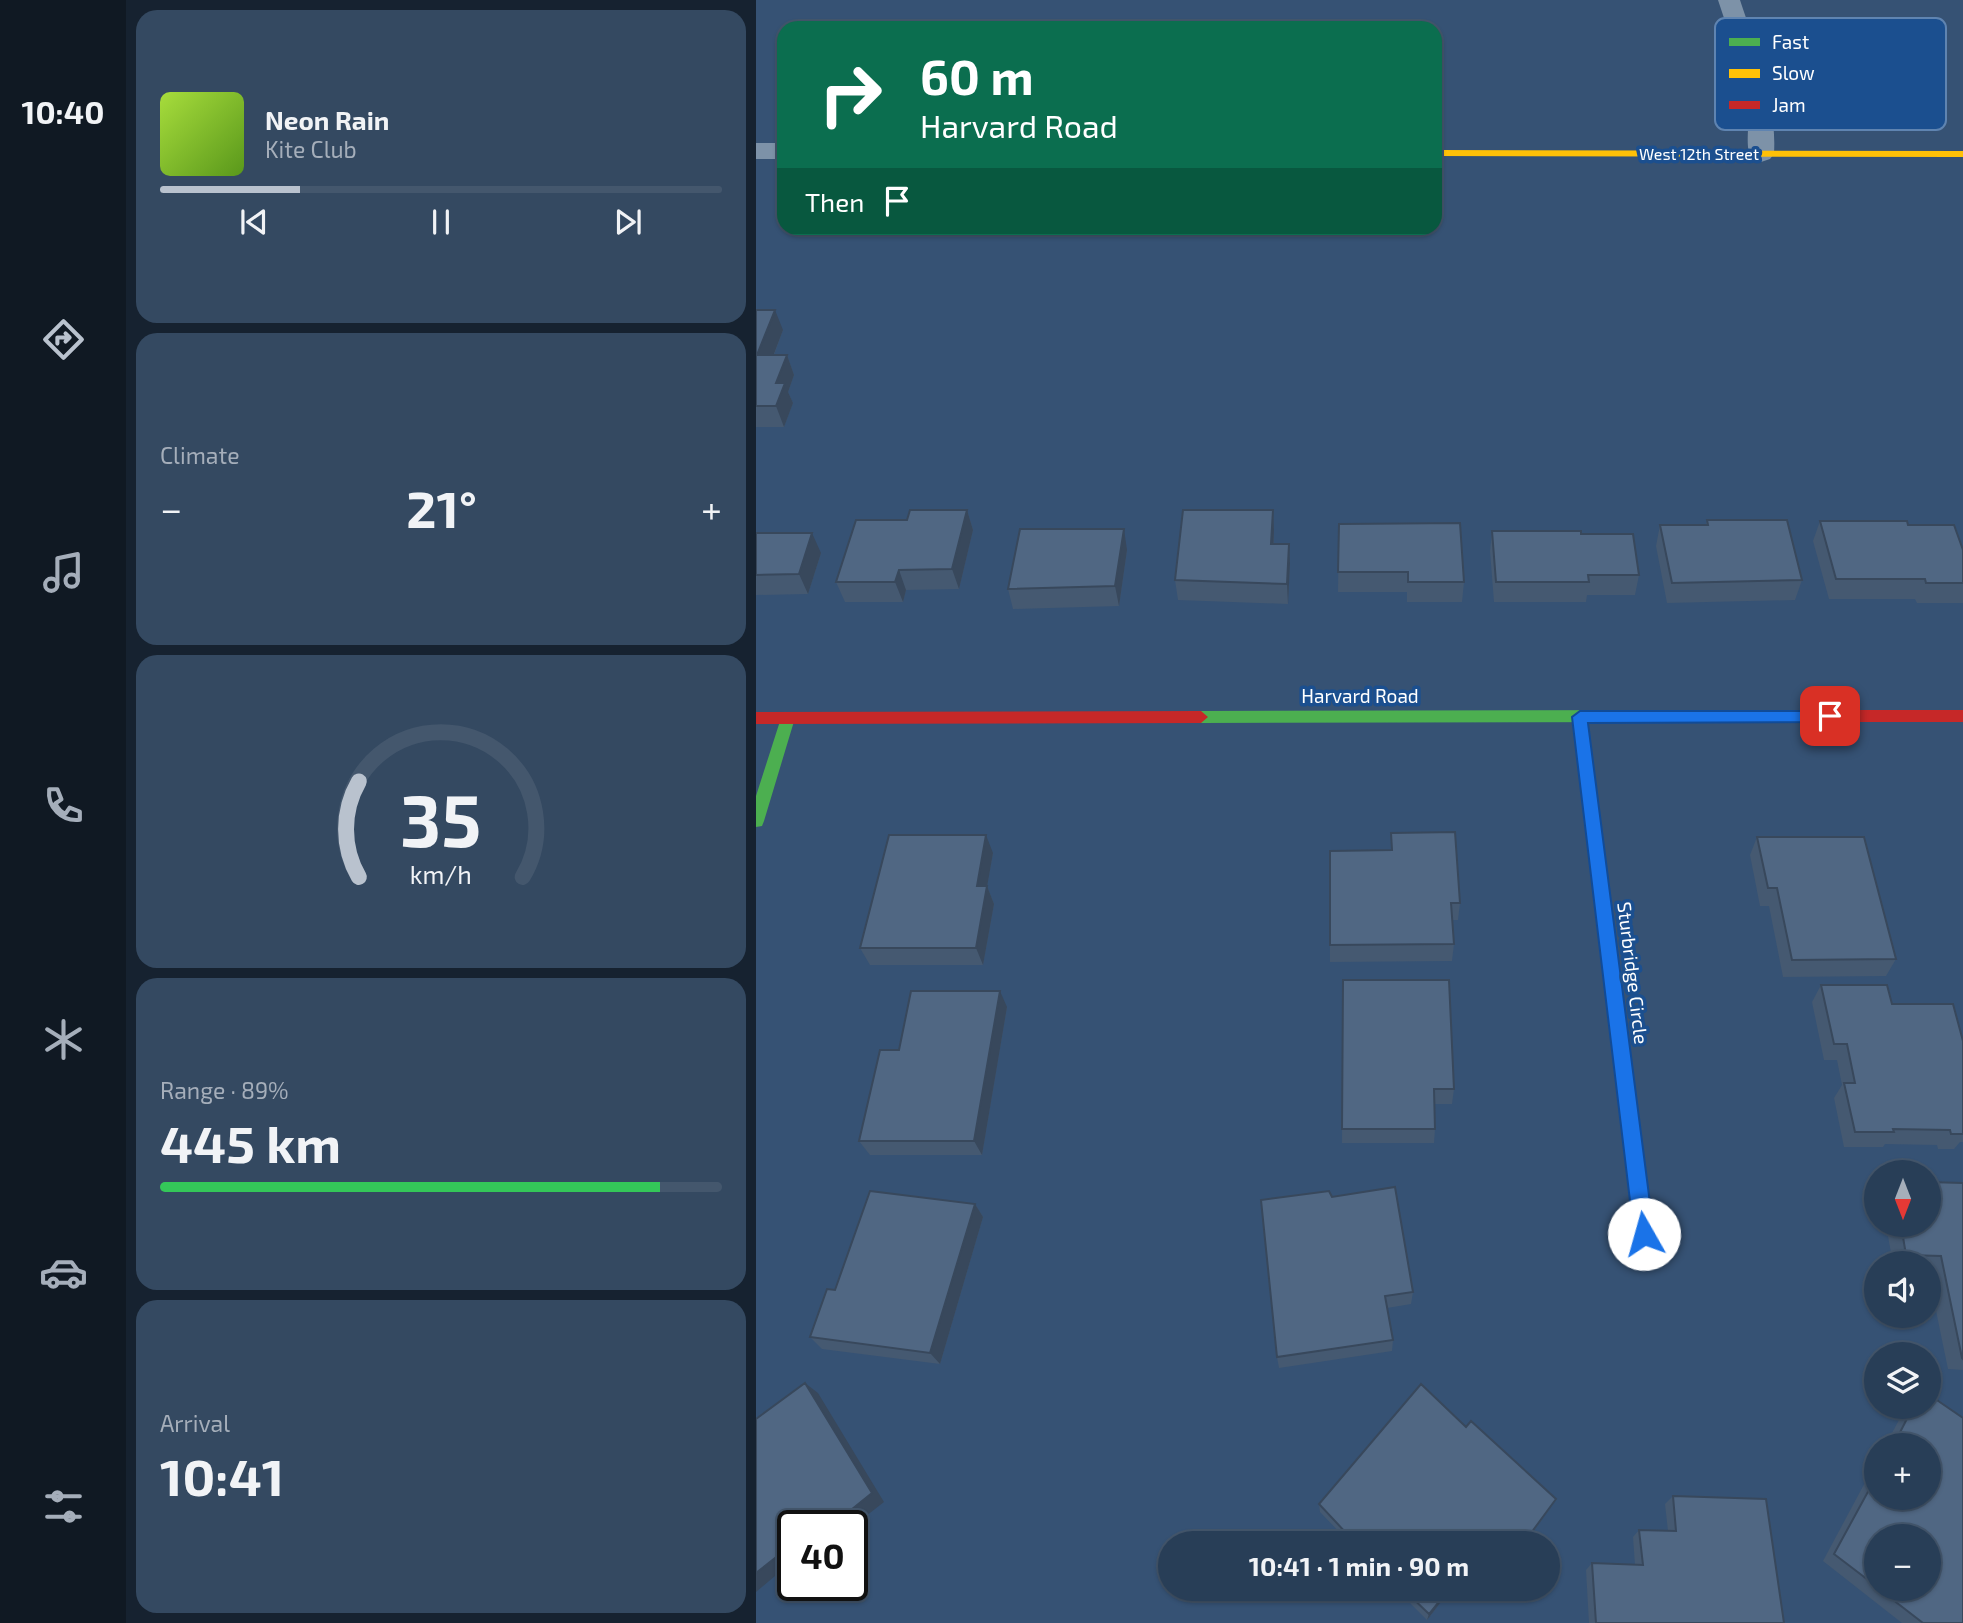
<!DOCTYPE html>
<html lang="en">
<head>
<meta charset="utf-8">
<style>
  :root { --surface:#283e57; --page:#344961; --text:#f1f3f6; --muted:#a5aeba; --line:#44576d; --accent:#b9c2ce }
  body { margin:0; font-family:"Exo 2",sans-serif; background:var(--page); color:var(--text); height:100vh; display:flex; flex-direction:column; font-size:26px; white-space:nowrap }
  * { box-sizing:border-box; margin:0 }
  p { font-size:23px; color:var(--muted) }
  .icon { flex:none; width:38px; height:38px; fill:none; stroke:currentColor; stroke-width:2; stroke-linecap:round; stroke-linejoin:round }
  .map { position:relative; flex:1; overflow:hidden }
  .side { display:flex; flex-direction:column; gap:10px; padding:10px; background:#162230; width:630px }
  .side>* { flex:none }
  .top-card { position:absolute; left:21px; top:21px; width:665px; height:214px; border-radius:21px; box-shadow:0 2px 5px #0004,0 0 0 2px var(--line); background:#0b6e4f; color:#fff; overflow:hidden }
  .needle { width:46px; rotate:180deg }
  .buttons { position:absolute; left:1108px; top:1160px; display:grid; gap:14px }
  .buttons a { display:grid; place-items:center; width:77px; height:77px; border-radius:50%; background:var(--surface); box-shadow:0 2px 5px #0004,0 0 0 2px var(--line); font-size:35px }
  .speed { position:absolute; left:21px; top:1510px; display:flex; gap:14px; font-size:35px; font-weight:700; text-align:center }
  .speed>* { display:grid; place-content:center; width:91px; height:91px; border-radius:50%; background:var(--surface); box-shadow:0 2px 5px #0004,0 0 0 2px var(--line); line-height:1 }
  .speed .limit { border:4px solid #111; border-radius:10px; background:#fff; color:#111 }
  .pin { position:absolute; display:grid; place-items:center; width:60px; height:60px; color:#fff; margin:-30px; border-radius:14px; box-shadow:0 4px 10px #0006 }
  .me { position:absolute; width:77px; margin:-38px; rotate:353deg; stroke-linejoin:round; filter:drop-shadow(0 0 5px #0008) }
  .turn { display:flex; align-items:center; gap:24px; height:147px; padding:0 28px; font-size:32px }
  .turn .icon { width:91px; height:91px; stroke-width:2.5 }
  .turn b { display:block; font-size:49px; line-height:60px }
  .then { display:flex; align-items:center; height:66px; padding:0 28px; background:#0003; gap:14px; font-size:26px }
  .big { font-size:52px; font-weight:700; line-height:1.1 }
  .side .tile { flex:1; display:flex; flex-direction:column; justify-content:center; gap:10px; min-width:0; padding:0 24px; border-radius:21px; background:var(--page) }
  .side .dial { align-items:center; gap:0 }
  .dial svg { height:182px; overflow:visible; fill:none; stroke:var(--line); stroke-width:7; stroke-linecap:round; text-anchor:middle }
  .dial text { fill:var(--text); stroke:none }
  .song { display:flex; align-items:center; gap:21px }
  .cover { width:84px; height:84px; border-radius:10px; background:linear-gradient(135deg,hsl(80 70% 55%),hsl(90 70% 35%)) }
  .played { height:7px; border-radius:4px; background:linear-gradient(90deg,var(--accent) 25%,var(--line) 25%) }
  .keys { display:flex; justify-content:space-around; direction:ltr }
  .heat { display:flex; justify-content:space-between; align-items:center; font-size:38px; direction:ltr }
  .charge { height:10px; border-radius:5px; background:linear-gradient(90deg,#34c759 89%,var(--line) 0) }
  .trip { position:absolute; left:402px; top:1531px; width:402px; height:70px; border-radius:35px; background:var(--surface); box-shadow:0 2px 5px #0004,0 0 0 2px var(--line); font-weight:700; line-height:70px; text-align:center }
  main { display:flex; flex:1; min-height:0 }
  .dock { display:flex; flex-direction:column; width:126px; justify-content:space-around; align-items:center; background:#101923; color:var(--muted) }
  .dock .icon { width:49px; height:49px }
  .dock .selected { color:var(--accent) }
  .dock b { font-size:32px; color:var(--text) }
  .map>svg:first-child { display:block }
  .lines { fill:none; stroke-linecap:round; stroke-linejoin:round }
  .street { fill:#7d92a8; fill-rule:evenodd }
  .fast { fill:#4caf50; fill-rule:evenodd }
  .slow { fill:#ffc107; fill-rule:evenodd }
  .jam { fill:#c62828; fill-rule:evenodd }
  .wall { fill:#455971; fill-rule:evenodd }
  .shaded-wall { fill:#38485c }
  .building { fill:#506783; stroke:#38485c; stroke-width:2 }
  .route { fill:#1a73e8; stroke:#114b97; stroke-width:2 }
  .labels { text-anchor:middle; stroke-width:7; stroke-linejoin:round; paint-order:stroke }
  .far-street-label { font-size:16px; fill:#fff; stroke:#1b4f8f }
  .street-label { font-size:19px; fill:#fff; stroke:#1b4f8f }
  .key { fill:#1b4f8f; stroke:#5f84b1; stroke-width:2 }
  .key-label { font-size:19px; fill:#fff }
</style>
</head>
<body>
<main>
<nav class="dock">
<b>10:40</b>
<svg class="icon selected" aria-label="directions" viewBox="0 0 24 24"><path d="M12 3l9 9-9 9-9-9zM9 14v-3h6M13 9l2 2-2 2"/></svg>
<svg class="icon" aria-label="music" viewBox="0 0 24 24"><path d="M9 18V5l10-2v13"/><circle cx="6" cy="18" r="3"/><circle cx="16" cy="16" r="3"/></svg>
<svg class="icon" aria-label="phone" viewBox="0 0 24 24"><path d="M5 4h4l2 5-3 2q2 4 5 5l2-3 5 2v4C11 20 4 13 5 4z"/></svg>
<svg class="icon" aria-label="climate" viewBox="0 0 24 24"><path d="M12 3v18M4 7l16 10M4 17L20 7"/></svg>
<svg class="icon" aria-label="car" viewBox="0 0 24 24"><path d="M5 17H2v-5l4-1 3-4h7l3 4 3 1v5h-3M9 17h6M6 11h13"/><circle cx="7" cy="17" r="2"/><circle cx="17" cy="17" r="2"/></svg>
<svg class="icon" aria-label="filters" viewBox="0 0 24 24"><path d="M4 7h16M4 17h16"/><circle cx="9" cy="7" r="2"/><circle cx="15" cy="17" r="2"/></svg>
</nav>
<section class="side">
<div class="tile">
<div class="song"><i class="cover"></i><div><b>Neon Rain</b><p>Kite Club</p></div></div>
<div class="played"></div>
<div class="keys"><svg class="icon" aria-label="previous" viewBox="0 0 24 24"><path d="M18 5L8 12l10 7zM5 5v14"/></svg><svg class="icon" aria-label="pause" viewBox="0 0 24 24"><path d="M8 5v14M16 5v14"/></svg><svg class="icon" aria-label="next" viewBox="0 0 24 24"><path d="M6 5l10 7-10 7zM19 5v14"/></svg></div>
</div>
<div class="tile"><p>Climate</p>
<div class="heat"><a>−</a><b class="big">21°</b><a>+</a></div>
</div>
<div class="tile dial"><svg viewBox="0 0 100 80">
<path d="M14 69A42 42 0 1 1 86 69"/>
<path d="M14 69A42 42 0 0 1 14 27" stroke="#b9c2ce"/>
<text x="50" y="56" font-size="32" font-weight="700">35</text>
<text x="50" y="72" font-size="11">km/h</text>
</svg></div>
<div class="tile"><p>Range · 89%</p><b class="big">445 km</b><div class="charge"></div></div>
<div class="tile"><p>Arrival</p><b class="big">10:41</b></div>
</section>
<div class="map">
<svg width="1207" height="1623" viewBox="0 0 1207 1623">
  <rect width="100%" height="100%" fill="#365274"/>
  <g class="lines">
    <path class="street" d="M962 0H984C1001 51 1021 99 1018 154L1014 159 1005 162 996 159C988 148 994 125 992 111 988 73 974 37 962 0Z
      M0 143H28V159H0Z"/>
    <path class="fast" d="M944 710 951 716 944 722 445 723 438 717 445 711Z
      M32 712 39 718 8 821 6 826 0 827V796L25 718Z"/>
    <path class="slow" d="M679 150 1207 151V157L679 156Z
      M824 711 831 717 898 1235 895 1242 888 1244 881 1242 878 1235 817 717Z"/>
    <path class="jam" d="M944 710H1207V722H944L937 716Z
      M445 711 452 717 445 723 0 724V712Z"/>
  </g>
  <path class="wall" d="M0 310 27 330 18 355H31L38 375 32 392 37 403 28 427H0Z
    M211 510 217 530 203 589 150 590 147 602H89L80 582 151 520Z
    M517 510 518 530V544H533L534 564 532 604 422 600 419 580Z
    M951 520 1046 580 1039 600 911 603 900 546 904 525H950Z
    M1064 521 1152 525 1207 550V603H1161L1159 599H1073L1057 541Z
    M583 524 708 582 706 602H651V592H582Z
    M736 531 825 534 883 575 879 595H831L830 602H738L734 551Z
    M0 533 65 553 52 594 0 595Z
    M371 550 363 606 257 609 252 589Z
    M635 833 704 903 702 920H696L698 944 696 961 574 962V945L635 850Z
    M1001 837 1140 959 1130 976 1027 977 1013 906H1004L994 855Z
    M237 853 231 886 238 904 227 965H114L104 948Z
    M587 980 698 1089 696 1104H678L679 1129 678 1143H586Z
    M1065 985 1136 1004 1207 1041V1142H1204L1198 1149H1182L1181 1145 1129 1144 1127 1147H1088L1078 1098 1086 1085 1081 1060H1068L1056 1002Z
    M251 1007 226 1155H114L103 1141 143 1050Z
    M1207 1183V1370L1192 1369 1172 1272V1264H1137L1130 1225H1172Z
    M576 1197 657 1292 655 1304 631 1308 637 1340 636 1351 523 1368 521 1357Z
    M219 1204 227 1217 184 1364 66 1349 54 1337 79 1290Z
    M1150 1407H1172L1207 1623H1146L1067 1561 1120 1462V1498L1172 1446H1129ZM1120 1536 1172 1589H1120Z
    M917 1496 1028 1623H833L830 1570 836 1563 879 1565 877 1537 883 1530 912 1531 909 1504Z
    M563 1504 795 1507 768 1544H592L593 1542 564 1512Z
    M640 1589H695L671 1620Z"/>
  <path class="shaded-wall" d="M19 310 27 330 10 375 1 355Z
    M31 355 38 375 32 392 37 403 28 427 20 406V383Z
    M211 510 217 530 203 589 196 569Z
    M517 510 518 530 517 564 515 544Z
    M368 529 371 550 363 606 359 586Z
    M56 533 65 553 52 594 43 574Z
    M533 544 534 564 532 604 531 584Z
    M143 570 150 590 147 602 139 582Z
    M230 835 237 853 228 904 221 886Z
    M231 886 238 904 227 965 220 948Z
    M244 991 251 1007 226 1155 218 1141Z
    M219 1204 227 1217 184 1364 174 1353Z
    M49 1383 62 1393 128 1502 96 1527V1526H75Z
    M24 1554 37 1557V1567L32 1565 0 1592V1573Z
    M693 1589H695L671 1620 673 1614Z"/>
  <path class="building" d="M0 310H19L1 355H31L20 383H29L20 406H0Z
    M154 510H211L196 569 143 570 139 582H80L100 520H151Z
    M427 510H517L515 544H533L531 584 419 580Z
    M951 520H1031L1046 580 916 583 904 525H952Z
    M1064 521H1151L1152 525H1198L1207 550V583H1170L1169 579H1080Z
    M704 523 708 582H652V572H582L583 524Z
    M264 529H368L359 586 252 589Z
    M736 531H825V534H877L883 575H832L833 582H740Z
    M0 533H56L43 574 0 575Z
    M699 832 704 903H695L698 944 574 945V851L636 850 635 833Z
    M133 835H230L221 886H231L220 948H104Z
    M1001 837H1108L1140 959 1036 960 1021 888H1012Z
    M587 980H693L698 1089H678L679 1129H586Z
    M1065 985H1131L1136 1004H1197L1207 1041V1134H1195L1194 1130 1137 1129 1138 1132H1099L1088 1083H1099L1091 1044H1078Z
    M155 991H244L218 1141H103L124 1050H143Z
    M1172 1182 1207 1183V1359L1206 1358 1185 1256 1150 1255 1145 1225H1172Z
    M639 1187 657 1292 629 1296 637 1340 521 1357 505 1200 573 1191 576 1197Z
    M114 1191 219 1204 174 1353 54 1337 71 1289 79 1290Z
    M49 1383 116 1493 75 1526H37V1557L28 1563 24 1554 0 1573V1419Z
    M665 1384 710 1427 715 1421 800 1499 767 1544H592L593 1536 563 1504Z
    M1172 1394 1207 1418V1623H1167L1123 1589H1172V1536H1120V1586L1078 1554 1120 1477V1498H1172V1446H1137L1157 1407H1172Z
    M917 1496 1010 1499 1028 1623H840L836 1563 887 1565 883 1530 920 1531Z
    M647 1589H693L673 1614Z"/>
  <path class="route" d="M824 711H1074L1081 716 1074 722 832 723 898 1234 895 1241 888 1244 881 1241 878 1234 816 717Z"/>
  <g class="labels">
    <g class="far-street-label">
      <text x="943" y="160">West 12th Street</text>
    </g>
    <g class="street-label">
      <text x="604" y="703">Harvard Road</text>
      <text transform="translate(877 973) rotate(83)" y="7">Sturbridge Circle</text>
    </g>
  </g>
  <rect x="959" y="18" width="231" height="112" rx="10" class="key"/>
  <rect x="973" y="38" width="31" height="8" fill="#4caf50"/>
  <rect x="973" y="69" width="31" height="9" fill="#ffc107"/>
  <rect x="973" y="101" width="31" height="8" fill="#c62828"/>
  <g class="key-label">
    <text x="1016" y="49">Fast</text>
    <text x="1016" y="80">Slow</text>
    <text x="1016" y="112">Jam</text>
  </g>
</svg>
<div class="buttons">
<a><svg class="needle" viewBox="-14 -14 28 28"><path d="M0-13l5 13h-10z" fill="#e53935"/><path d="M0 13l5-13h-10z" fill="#a5aeba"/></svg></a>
<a><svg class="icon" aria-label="sound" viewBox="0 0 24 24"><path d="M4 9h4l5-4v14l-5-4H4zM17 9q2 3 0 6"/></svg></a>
<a><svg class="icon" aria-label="layers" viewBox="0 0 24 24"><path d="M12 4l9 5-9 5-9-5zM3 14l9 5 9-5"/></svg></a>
<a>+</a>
<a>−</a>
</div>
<div class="speed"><div class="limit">40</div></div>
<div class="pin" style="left:1074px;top:716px;background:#d93025"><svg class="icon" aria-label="arrive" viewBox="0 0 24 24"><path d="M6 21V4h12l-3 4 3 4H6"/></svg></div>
<svg class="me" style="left:888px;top:1234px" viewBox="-20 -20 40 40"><circle r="19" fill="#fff"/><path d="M0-13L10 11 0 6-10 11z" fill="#1a73e8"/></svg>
<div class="trip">10:41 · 1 min · 90 m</div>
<div class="top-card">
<div class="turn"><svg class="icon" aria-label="right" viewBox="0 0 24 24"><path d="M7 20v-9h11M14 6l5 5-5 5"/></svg><div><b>60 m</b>Harvard Road</div></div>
<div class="then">Then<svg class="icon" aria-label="arrive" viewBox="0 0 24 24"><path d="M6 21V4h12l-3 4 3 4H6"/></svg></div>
</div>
</div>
</main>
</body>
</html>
